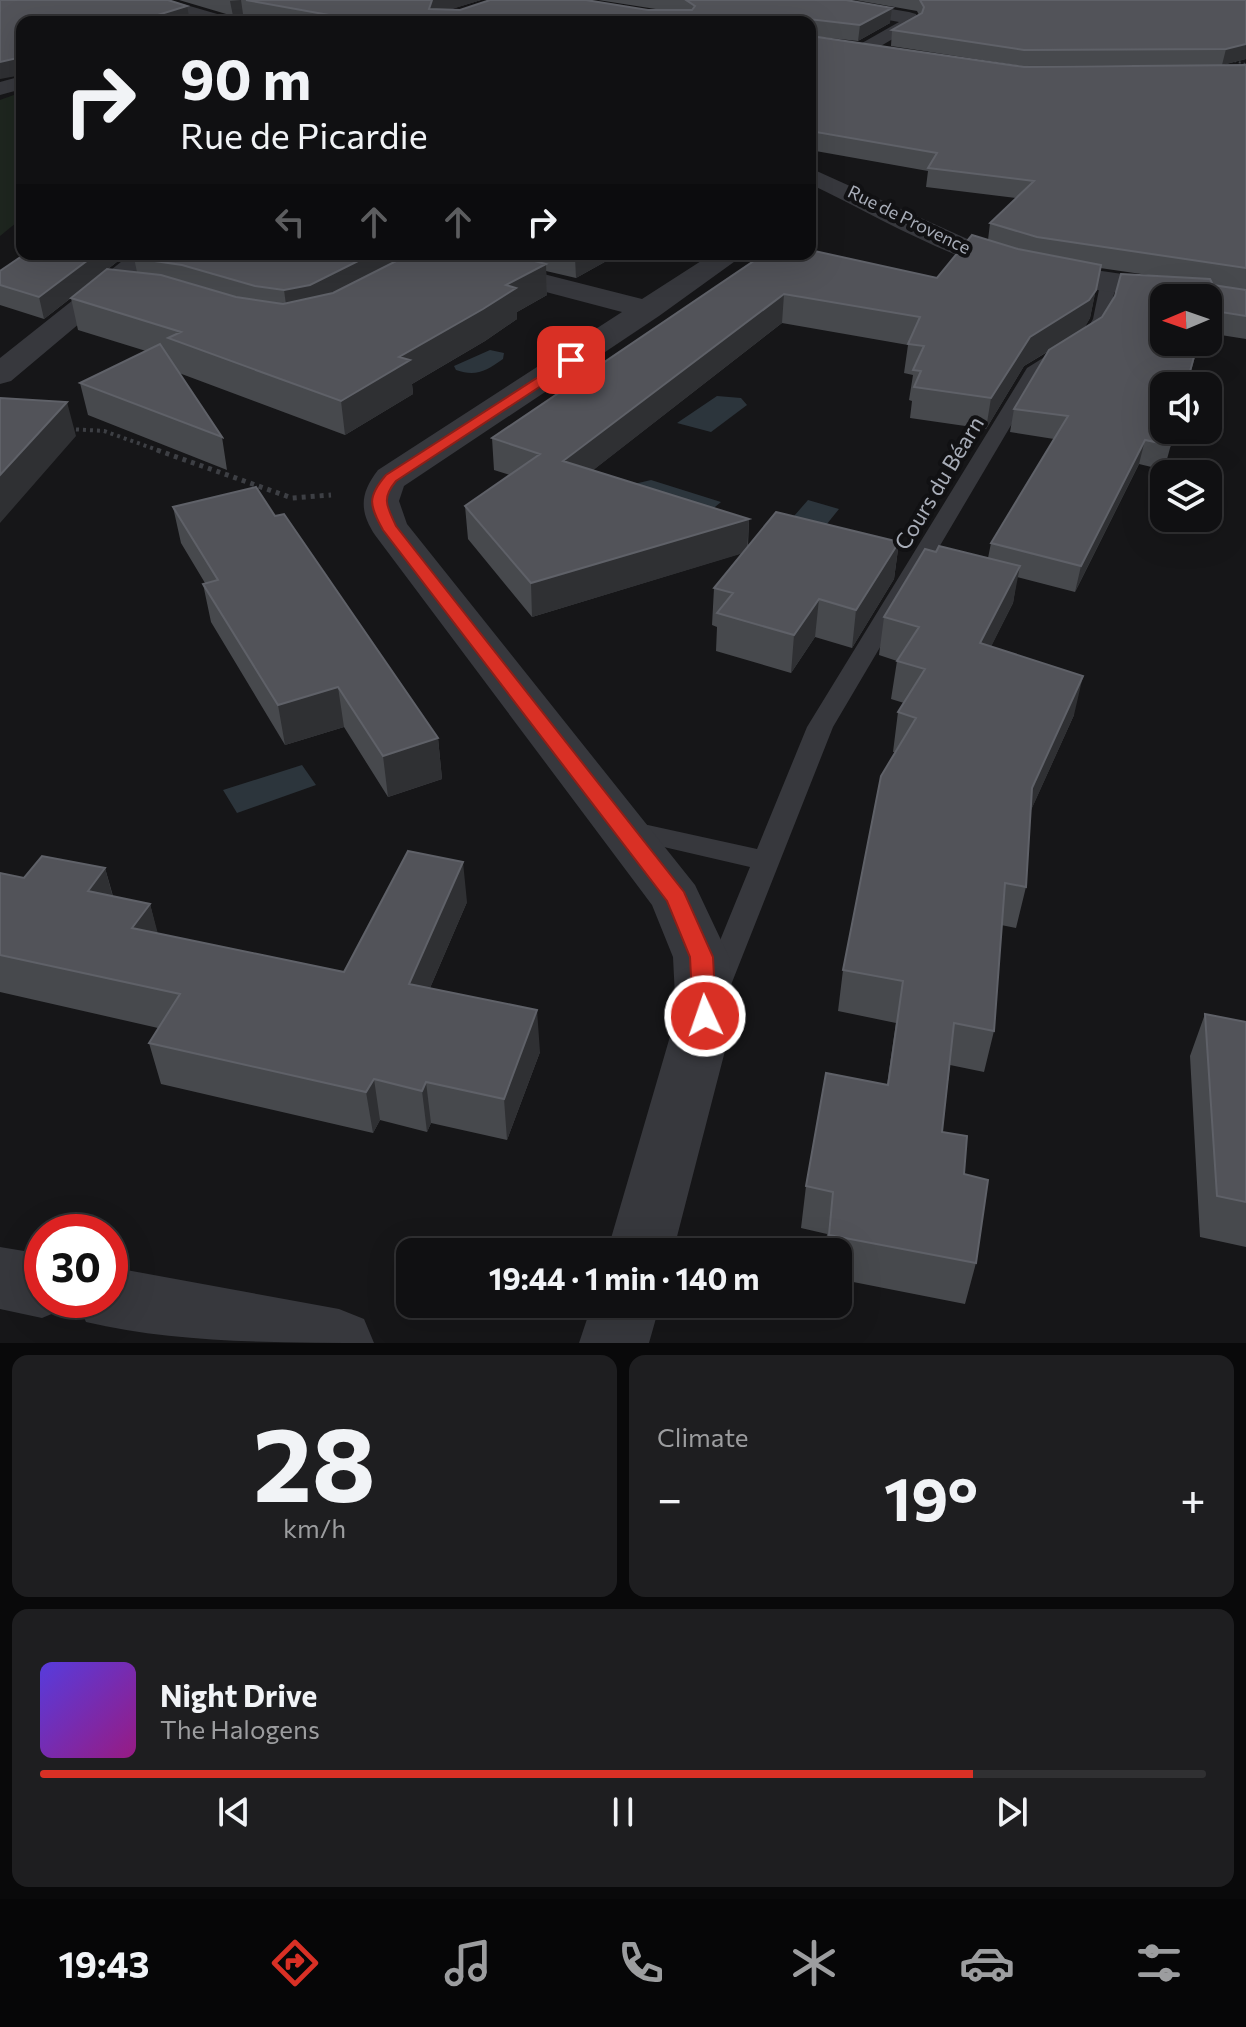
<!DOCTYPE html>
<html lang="en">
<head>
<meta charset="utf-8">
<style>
  :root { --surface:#101012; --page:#1e1e20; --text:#f1f3f6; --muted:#9c9d9f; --line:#303032; --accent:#d93025 }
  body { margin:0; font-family:Commissioner,sans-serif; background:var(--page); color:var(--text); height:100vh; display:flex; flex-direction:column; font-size:30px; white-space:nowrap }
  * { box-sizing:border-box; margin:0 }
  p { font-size:26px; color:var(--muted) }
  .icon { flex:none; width:44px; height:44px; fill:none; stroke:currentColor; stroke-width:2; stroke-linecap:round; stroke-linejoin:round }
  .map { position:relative; height:1343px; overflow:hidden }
  .panel { display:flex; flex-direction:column; gap:12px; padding:12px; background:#09090a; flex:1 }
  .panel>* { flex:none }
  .top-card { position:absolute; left:16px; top:16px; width:800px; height:244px; border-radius:16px; box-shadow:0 8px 32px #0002,0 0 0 2px var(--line); background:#101012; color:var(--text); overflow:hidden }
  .needle { width:52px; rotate:268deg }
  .fabs { position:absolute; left:1150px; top:284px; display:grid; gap:16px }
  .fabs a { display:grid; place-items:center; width:72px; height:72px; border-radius:16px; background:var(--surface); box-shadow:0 8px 32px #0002,0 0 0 2px var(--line); font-size:40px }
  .speed { position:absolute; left:24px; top:1214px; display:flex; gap:16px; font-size:40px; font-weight:700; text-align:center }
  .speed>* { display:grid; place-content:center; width:104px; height:104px; border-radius:50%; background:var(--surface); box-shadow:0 8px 32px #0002,0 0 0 2px var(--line); line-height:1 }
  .speed .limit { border:12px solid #d22; background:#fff; color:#111 }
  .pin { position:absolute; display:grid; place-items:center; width:68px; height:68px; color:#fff; margin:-34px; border-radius:16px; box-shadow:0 4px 12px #0006 }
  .me { position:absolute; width:88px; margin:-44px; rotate:357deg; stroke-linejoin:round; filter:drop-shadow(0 0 6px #0008) }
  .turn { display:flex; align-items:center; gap:28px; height:168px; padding:0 32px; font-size:36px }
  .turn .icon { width:104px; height:104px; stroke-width:2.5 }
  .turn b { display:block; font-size:56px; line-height:68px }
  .lanes { display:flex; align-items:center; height:76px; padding:0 32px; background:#0003; justify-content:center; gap:40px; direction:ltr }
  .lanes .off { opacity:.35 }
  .big { font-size:60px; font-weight:700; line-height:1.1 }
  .panel .widget { flex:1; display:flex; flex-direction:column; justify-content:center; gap:12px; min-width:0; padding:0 28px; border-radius:16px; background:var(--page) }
  .panel .dial { align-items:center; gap:0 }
  .dial b { font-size:104px; line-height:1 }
  .song { display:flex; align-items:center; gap:24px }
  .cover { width:96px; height:96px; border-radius:12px; background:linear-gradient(135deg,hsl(250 70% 55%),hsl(310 70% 35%)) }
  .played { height:8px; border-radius:4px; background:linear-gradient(90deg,var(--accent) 80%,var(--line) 80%) }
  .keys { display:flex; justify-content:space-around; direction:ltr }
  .heat { display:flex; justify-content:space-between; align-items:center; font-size:44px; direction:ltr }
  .panel .tiles { flex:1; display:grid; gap:12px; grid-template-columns:1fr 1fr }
  .widget:last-child { grid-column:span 2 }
  .trip { position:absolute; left:396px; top:1238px; width:456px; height:80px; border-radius:16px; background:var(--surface); box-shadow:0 8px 32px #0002,0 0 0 2px var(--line); font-weight:700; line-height:80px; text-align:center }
  .dock { display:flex; height:128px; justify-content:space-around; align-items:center; background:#060607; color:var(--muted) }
  .dock .icon { width:56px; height:56px }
  .dock .on { color:var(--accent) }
  .dock b { font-size:36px; color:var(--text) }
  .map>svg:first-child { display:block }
  .green { fill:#1e261f }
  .water { fill:#2c353c }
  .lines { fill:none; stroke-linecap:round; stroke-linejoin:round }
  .path-far2 { stroke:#3d3f44; stroke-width:2; stroke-dasharray:2 3; stroke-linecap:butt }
  .path-far1 { stroke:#3d3f44; stroke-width:4; stroke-dasharray:3 4; stroke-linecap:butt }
  .path { stroke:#3d3f44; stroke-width:5; stroke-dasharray:4 5; stroke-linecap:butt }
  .service { fill:#37383d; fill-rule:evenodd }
  .minor { fill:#37383d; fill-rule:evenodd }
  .wall { fill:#47494d; fill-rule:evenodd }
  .shaded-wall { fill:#2f3033 }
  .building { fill:#525359; stroke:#5f6168; stroke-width:2 }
  .route { fill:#d93025; stroke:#8d1f18; stroke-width:2 }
  .labels { text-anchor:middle; stroke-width:8; stroke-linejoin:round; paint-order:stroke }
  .far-street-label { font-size:18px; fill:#a8adb8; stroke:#111113 }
  .street-label { font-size:22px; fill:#a8adb8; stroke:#111113 }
</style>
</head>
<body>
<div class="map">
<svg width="1246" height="1343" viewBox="0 0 1246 1343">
  <rect width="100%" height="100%" fill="#161618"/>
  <path class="green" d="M22 92V218L0 236V100Z"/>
  <path class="water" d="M490 350 504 353 503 359C486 371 476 377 456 370L454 366Z
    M717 396 741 398 747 405 711 432 677 423Z
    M651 480 721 502 698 521 630 485Z
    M808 500 839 509 814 540 781 531Z
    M302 765 316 785 237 813 223 790Z"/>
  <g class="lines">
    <path class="path-far2" d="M1229 60 1246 64"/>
    <path class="path-far1" d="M69 429 104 431 163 452"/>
    <path class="path" d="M157 450 292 498 331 495"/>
    <path class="service" d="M1109 275 1117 280C1104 344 1096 339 1043 371L833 727 727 995 716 999 705 995 701 987 750 867 625 838 615 836 611 829 615 822 625 820 757 849 807 727 1027 368 1086 331 1093 319 1101 280Z"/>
    <path class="minor" d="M141 0H169L231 18 233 22H204L144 4Z
      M798 0H838L909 12 916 14 920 23 862 57 852 51 855 47 899 22 807 5Z
      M22 76V89L0 95V82Z
      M810 168 974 242 1033 261 1246 292V310L1208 304V298C1127 298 1030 284 954 254 905 234 858 207 810 184Z
      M131 254H162L11 381 0 384V358Z
      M712 254H745L659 316 404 486 399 501 407 524 695 885 729 957 734 1016 673 1252H607L676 1016 673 957 652 905 375 535C359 511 360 493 378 470L622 312 478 274 474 268 478 262 488 260 642 299Z
      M0 1247 42 1254V1300H70L66 1308 42 1318 0 1309Z
      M110 1267 339 1309 364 1319 374 1343C281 1343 174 1343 86 1322L76 1300H110Z
      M592 1304H660L649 1343H579Z"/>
  </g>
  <path class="wall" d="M179 0H481L451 9 648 10H662L598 0H846L890 23 858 41 811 36 1024 67 1246 65V290L1213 285 1246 290V339L1208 333V298L1199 342 1187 386H1164L1175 430 1164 470 1139 464 1075 592 1017 577 1013 603 991 646 1074 715 1030 812 1026 887 1016 928 1001 925 994 1031 984 1072 950 1065 942 1132 964 1174 976 1263 965 1304 838 1279V1252H825L827 1234 801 1228 806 1186 887 1085 896 1023 838 1011 843 970 895 752H893L898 712 904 703 891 699 897 661 879 655 884 617 936 552 988 558 991 543 1054 439 1010 432 1014 409 1049 351 1024 366 986 429 910 418 912 401 909 400 913 375 904 373 908 345 782 323 593 470 749 519 748 546 899 542 894 579 852 648 815 637 791 673 716 651 717 627 712 625 714 588 742 553 532 617 468 539 465 506 510 475 494 470 492 438 764 254 937 278 988 240 990 223 1016 198 926 187 928 171 810 150V22H286L243 14 233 16ZM1100 268 1155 276 1102 317 1084 328 1090 318Z
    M855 0H1246V59L1222 65 1021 66 891 46 892 30 919 15 917 11Z
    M25 254H127L108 269 137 272 134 258 139 254H619L576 278 546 271 547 295 517 312V319L485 341 412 384 413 394 345 435 179 373 222 437 227 470 88 415 80 383 146 351 78 330 71 298 44 319 0 305V271Z
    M173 507 275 516 438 738 442 779 388 797 344 727 285 745 211 622 203 584 205 583 181 543Z
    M105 868 113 896 150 904 157 933 344 972 467 902 430 988 540 1052 507 1140 431 1123 427 1132 380 1120 373 1133 161 1084 149 1043 158 1028 0 992V873L24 878Z
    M1205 1014 1246 1022V1247L1200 1237 1190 1056Z"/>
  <path class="shaded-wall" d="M241 0 243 14 233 16 230 1Z
    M432 0H481L433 15 429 9Z
    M187 6 190 21 186 22H135Z
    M892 8 890 23 858 41 860 25Z
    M1246 44V59L1222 65 1226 49Z
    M22 57V75L0 79V62Z
    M96 254H127L44 319 39 297Z
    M372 254H423L313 306 287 312 284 290Z
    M582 254H619L576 278 575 257Z
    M546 264 547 295 517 312V319L485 341 412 384 413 394 345 435 341 401 399 357 506 285Z
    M1101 265 1090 318 1084 329 1024 366 986 429 991 398 1030 337Z
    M784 294 782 323 564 493 563 461Z
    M67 402 76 436 0 523V475Z
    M1145 440 1139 464 1075 592 1081 566Z
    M749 519 747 552 532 617 531 583Z
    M899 542 894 579 852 648 856 610Z
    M1020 566 1013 603 974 681 980 643Z
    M819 599 815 637 791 673 794 635Z
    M1083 676 1074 715 1023 828 1032 788Z
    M338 687 344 727 285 745 278 705Z
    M438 738 442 779 388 797 383 756Z
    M463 862 467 902 414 1025 409 984Z
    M105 868 116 909 88 891Z
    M150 904 161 945 132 928Z
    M537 1010 540 1052 507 1140 504 1099Z
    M374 1079 380 1120 373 1133 366 1092Z
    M426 1082 431 1123 427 1132 422 1091Z"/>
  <path class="building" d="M0 0H168L187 6 135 22H22V57L0 62Z
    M246 0H432L429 9 460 10 490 0H586L648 10H692L695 6 686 0H846L892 8 860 25 809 19V22H368Z
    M920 0H1246V44L1226 49 1024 50 892 30 922 13 924 7Z
    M810 28 811 36 1024 67 1246 65V268L1037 237 990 223 1034 181 928 168 937 153 810 131Z
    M972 235 1018 249 1101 265 1096 290 1089 300 1030 337 991 398 914 387 921 371 913 370 924 346 908 344 920 317 784 294 563 461 749 519 531 583 465 506 540 454 492 438 764 254H810V250L937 278Z
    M25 254H96L39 297 0 285V271Z
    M139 254H372L310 285 284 290 255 286 182 265 134 258Z
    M410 254H508L546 264 506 285 516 288 483 309 399 357 410 360 341 401 168 338 181 332 71 298 107 269 161 275 236 297 283 304 333 293Z
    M562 254H582L575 257Z
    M1121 274 1210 279 1213 285 1246 290V316L1208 310V298H1164V342H1198L1186 386H1164V430H1174L1170 445 1145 440 1081 566 991 543 1068 416 1014 409 1049 350 1102 317 1115 296Z
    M160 344 222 437 80 383Z
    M0 398 67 402 0 475Z
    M256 487 275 516 284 514 438 738 383 756 338 687 278 705 203 584 218 580 173 507Z
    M776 512 899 542 856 610 819 599 794 635 717 613 733 593 714 588Z
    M939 546 1020 566 980 643 1083 676 1032 788 1026 887 1005 883 994 1031 954 1023 942 1132 967 1136 964 1174 988 1180 976 1263 829 1235 833 1192 806 1186 826 1073 888 1085 903 981 843 970 881 776 916 718 898 712 925 669 897 661 919 627 884 617 925 549 936 552Z
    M408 851 463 862 409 984 537 1010 504 1099 426 1082 422 1091 374 1079 366 1092 149 1043 180 994 0 955V873L24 878 42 856 105 868 88 891 150 904 132 928 344 972Z
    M1205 1014 1246 1022V1202L1217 1196Z"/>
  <path class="route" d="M571 356 578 360 576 363 396 481C381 499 387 506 396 526L684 892 713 957 716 1016 713 1022 705 1025 696 1022 693 1016 690 957 667 901 383 530C369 505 367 497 386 475Z"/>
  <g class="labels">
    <g class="far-street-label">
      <text transform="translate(909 220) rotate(26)" y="6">Rue de Provence</text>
    </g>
    <g class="street-label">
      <text transform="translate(939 483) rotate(-59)" y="8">Cours du Béarn</text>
    </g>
  </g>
</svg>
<div class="fabs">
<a><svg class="needle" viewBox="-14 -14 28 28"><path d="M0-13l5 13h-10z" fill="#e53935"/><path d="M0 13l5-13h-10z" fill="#9c9d9f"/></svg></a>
<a><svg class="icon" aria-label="sound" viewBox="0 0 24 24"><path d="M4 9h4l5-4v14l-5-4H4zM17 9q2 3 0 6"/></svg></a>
<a><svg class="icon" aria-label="layers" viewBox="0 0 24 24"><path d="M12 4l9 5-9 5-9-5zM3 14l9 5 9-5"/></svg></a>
</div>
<div class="speed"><div class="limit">30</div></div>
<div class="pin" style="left:571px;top:360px;background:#d93025"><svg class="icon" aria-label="arrive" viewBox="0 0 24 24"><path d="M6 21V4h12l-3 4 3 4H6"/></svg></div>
<svg class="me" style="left:705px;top:1016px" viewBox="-20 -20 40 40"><circle r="17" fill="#d93025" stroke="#fff" stroke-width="3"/><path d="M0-11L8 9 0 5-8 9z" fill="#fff"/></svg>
<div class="trip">19:44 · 1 min · 140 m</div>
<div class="top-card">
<div class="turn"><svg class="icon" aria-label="right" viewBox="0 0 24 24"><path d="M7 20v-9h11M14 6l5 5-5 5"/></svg><div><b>90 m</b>Rue de Picardie</div></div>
<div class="lanes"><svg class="icon off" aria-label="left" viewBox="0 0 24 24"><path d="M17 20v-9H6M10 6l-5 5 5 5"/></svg><svg class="icon off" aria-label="ahead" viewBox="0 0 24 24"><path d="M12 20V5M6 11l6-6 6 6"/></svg><svg class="icon off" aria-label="ahead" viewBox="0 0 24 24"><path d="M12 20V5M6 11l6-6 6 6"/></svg><svg class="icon" aria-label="right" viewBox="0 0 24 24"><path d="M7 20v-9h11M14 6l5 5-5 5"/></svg></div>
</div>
</div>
<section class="panel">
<div class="tiles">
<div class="widget dial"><b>28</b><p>km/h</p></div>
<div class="widget"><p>Climate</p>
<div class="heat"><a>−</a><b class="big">19°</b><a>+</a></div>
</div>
<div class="widget">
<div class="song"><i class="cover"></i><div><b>Night Drive</b><p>The Halogens</p></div></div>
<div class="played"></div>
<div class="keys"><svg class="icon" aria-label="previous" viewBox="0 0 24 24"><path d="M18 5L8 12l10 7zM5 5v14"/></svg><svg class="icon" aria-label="pause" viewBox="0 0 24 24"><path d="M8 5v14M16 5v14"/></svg><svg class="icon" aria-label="next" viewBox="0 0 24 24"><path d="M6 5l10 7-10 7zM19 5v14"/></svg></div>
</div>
</div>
</section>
<nav class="dock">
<b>19:43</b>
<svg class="icon on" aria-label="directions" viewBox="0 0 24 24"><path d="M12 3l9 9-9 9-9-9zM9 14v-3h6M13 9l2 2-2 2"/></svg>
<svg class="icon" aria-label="music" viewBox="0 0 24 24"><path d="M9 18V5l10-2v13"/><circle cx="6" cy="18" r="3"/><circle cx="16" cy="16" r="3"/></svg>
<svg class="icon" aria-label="phone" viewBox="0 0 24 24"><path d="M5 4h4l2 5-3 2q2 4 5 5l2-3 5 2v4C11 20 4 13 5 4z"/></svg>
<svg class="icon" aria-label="climate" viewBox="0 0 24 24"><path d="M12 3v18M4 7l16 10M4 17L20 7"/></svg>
<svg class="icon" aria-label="car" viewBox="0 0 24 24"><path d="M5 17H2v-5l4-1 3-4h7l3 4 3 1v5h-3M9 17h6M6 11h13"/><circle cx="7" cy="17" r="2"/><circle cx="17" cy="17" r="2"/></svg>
<svg class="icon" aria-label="filters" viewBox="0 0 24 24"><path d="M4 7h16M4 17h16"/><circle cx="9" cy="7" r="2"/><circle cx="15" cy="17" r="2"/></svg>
</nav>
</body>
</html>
